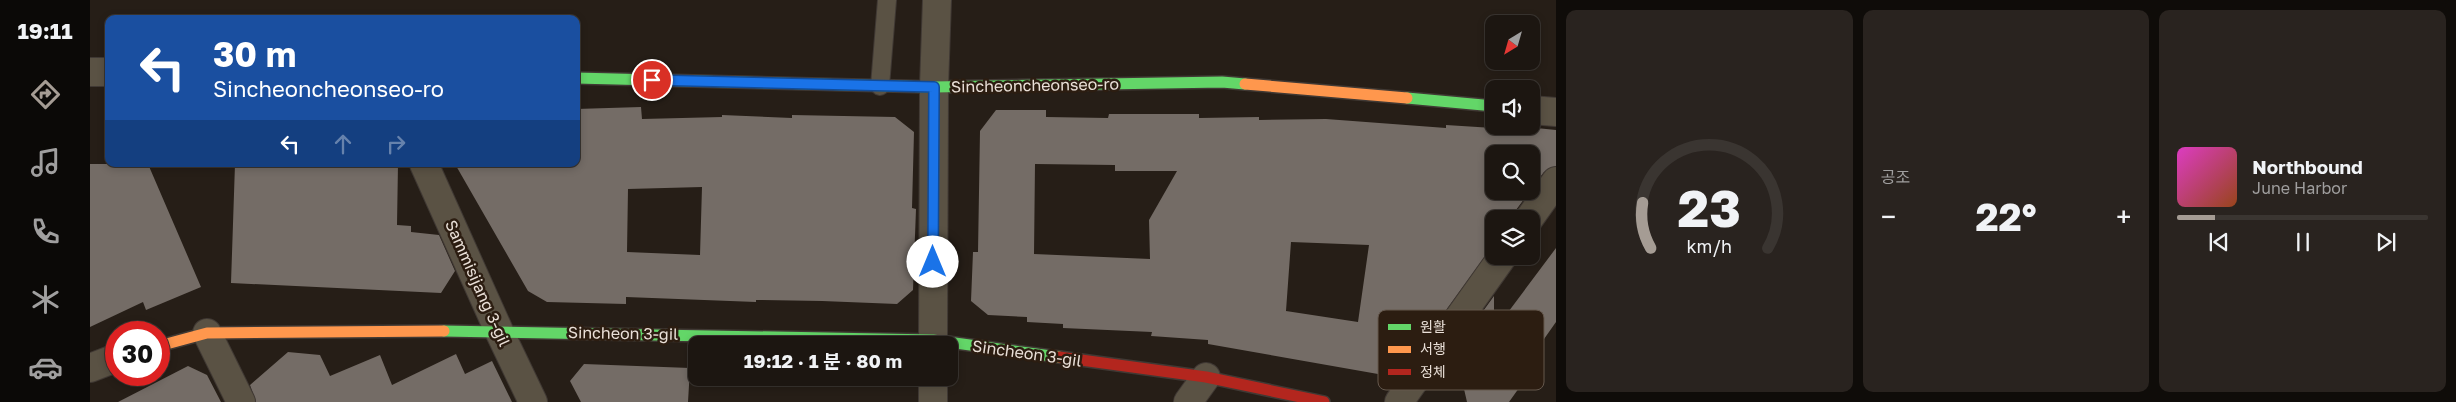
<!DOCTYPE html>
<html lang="ko">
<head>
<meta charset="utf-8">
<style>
  :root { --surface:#1c1611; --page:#29231f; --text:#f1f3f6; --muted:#a09f9f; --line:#3a3531; --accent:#a59c94 }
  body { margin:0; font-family:"Golos Text","Noto Sans KR",sans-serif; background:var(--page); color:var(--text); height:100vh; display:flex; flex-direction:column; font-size:19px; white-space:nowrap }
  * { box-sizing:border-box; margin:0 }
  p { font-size:16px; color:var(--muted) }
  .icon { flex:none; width:28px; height:28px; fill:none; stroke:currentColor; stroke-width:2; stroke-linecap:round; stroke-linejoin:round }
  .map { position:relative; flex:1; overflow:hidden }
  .side { display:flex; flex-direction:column; gap:10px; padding:10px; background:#0f0c09; width:900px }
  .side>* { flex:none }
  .guide { position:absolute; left:15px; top:15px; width:475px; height:152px; border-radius:10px; box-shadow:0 2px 8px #0003,0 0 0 1px var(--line); background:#1a4fa0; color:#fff; overflow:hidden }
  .needle { width:32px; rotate:217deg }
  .tools { position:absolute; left:1395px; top:15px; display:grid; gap:10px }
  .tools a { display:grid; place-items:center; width:55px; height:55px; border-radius:10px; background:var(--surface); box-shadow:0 2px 8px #0003,0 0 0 1px var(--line); font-size:25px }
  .speed { position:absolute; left:15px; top:321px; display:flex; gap:10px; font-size:25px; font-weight:700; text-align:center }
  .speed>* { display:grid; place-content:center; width:65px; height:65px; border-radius:50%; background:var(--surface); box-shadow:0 2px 8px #0003,0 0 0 1px var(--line); line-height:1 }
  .speed .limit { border:8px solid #d22; background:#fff; color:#111 }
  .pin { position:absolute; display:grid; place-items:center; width:42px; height:42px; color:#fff; margin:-21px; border:2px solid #fff; border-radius:50%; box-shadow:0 1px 5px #0007 }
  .me { position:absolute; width:55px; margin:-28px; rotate:0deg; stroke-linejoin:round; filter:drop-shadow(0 0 4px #0008) }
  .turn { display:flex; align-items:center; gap:18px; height:105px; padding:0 25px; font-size:22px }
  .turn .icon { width:65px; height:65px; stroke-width:2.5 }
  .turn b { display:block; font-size:35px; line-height:42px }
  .lanes { display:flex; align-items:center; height:48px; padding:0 25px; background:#0003; justify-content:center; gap:25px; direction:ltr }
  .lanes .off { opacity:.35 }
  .big { font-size:38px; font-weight:700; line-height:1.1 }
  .side .tile { flex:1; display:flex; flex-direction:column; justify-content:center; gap:8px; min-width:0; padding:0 18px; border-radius:10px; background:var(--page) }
  .side .dial { align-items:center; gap:0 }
  .dial svg { height:130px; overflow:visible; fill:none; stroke:var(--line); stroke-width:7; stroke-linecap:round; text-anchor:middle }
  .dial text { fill:var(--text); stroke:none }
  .song { display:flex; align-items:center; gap:15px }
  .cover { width:60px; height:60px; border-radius:8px; background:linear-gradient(135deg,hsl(310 70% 55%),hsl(20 70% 35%)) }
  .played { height:5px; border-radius:2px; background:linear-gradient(90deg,var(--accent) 15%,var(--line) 15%) }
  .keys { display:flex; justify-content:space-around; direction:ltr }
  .heat { display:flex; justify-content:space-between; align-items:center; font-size:28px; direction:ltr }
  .side .tiles { flex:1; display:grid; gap:10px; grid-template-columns:repeat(3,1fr) }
  .trip { position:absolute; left:598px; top:336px; width:270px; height:50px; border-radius:10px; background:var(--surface); box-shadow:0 2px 8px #0003,0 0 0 1px var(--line); font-weight:700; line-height:50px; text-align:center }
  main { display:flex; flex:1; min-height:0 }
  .menu { display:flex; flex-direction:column; width:90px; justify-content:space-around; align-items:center; background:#0b0907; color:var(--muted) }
  .menu .icon { width:35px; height:35px }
  .menu .selected { color:var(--accent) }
  .menu b { font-size:22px; color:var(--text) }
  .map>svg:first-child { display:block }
  .building { fill:#746c66; fill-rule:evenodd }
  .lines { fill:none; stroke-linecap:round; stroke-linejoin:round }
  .lane-casing { stroke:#403934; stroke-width:20 }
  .street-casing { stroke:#403934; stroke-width:30 }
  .fast-casing { stroke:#403934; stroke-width:14 }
  .slow-casing { stroke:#403934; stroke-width:14 }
  .jam-casing { stroke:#403934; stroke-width:14 }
  .lane { stroke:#5a5244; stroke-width:18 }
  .street { stroke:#5a5244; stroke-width:28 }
  .fast { stroke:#63d668; stroke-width:11 }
  .slow { stroke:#ff974d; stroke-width:11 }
  .jam { stroke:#b3261e; stroke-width:11 }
  .route-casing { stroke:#114b97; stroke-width:12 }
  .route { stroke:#1a73e8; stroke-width:9 }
  .labels { text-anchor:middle; stroke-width:5; stroke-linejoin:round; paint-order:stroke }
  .street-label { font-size:16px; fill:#eae0d8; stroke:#2c1d11 }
  .key { fill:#2c1d11; stroke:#65584d; stroke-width:1 }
  .key-label { font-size:14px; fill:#eae0d8 }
</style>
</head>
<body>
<main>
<nav class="menu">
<b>19:11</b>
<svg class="icon selected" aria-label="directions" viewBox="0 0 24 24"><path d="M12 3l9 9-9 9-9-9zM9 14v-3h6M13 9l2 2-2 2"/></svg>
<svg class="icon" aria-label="music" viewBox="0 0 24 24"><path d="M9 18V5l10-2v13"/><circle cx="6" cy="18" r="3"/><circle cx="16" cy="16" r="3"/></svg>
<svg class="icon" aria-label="phone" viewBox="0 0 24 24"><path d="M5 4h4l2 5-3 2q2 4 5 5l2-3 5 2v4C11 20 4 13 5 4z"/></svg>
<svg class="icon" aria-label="climate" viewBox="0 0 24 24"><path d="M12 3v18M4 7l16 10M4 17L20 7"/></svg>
<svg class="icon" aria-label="car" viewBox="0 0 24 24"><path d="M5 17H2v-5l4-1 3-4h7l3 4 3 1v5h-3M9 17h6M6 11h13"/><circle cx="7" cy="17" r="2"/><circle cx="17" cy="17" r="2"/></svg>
</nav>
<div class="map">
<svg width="1466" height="402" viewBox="0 0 1466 402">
  <rect width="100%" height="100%" fill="#261e17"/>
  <path class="building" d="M551 107 552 119 632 117V115L702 118V115L805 117 824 132 822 208 826 209 823 290 807 304 732 301 666 300V302L536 297V304L457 302 438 291 365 164H486V109ZM612 187 610 255 537 252 538 189Z
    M906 110H956V117L1018 118 1019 114H1109V118L1169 117V120L1236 119 1356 128V125L1419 129V126H1428L1466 130V166L1454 172 1441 189V154H1404V191H1440L1426 210 1424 219H1404V244L1309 375 1305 377 1118 344V340L1061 336 1062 332 973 328V324L937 322V317L898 315 881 301 883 252H888L890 131ZM945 164 1025 165V171H1087L1059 220 1060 259 944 254ZM1201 242 1279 245 1268 322 1196 311Z
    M0 164H58L111 287 56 310 53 302 0 327Z
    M145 164H308L307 225 321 226V232L349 235 365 271 351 293 141 283Z
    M1466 248V322L1428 376 1434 381 1419 402H1377L1365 350 1404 296V331Z
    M198 352 230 355 240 376 290 355 302 385 366 354 375 374 402 361 422 402H166L160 385Z
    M494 364 600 368 598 402H491L480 381Z
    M98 366 117 375 131 402H28Z"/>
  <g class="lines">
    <g class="lane-casing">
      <path id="lane" d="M790 86 797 0"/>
    </g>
    <g class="street-casing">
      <path id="street" d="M0 72H19
        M1441 110 1466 112
        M334 164 409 331 443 402
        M1439 219 1466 181
        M117 333 151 402
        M843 345 844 87 847 0
        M0 368 26 358
        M843 378V402
        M1098 402 1116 377
        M1309 402 1413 256"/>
    </g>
    <g class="fast-casing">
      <path id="fast" d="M486 78 844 87 1132 82 1155 84
        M1317 98 1404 106
        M354 331 843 340 969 357"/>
    </g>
    <g class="slow-casing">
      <path id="slow" d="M1155 84 1317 98
        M69 346 117 333 354 331"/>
    </g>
    <g class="jam-casing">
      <path id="jam" d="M969 357 1116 377 1234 402"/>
    </g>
    <use href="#lane" class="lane"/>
    <use href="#street" class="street"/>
    <use href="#fast" class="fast"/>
    <use href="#slow" class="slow"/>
    <use href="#jam" class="jam"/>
  </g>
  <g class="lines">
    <g class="route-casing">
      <path id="route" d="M562 80 844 87 843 262"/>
    </g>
    <use href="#route" class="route"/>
  </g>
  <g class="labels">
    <g class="street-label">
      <text transform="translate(945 85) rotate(-1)" y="6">Sincheoncheonseo-ro</text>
      <text transform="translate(388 283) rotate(66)" y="6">Sammisijang 3-gil</text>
      <text transform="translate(533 333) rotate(1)" y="6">Sincheon 3-gil</text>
      <text transform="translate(937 353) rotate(8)" y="6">Sincheon 3-gil</text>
    </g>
  </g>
  <rect x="1288" y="310" width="166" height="80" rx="8" class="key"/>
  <rect x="1298" y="324" width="23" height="6" fill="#63d668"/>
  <rect x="1298" y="346" width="23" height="7" fill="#ff974d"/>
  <rect x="1298" y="369" width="23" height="6" fill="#b3261e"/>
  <g class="key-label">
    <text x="1330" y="332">원활</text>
    <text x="1330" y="354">서행</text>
    <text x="1330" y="377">정체</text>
  </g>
</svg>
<div class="tools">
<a><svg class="needle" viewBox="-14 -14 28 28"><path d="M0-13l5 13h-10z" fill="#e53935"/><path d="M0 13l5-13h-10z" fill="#a09f9f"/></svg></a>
<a><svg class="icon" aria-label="sound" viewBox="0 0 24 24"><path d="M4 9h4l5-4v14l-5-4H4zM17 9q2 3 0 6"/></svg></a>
<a><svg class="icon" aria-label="search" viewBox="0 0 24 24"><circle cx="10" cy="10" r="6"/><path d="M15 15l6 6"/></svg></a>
<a><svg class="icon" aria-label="layers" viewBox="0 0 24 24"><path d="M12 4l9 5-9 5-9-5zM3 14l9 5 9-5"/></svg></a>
</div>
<div class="speed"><div class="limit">30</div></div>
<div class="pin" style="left:562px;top:80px;background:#d93025"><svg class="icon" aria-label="arrive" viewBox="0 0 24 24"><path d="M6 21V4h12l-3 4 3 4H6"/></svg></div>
<svg class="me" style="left:843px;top:262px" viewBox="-20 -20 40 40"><circle r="19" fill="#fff"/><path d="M0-13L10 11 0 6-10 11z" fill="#1a73e8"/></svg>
<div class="trip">19:12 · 1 분 · 80 m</div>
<div class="guide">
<div class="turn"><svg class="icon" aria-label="left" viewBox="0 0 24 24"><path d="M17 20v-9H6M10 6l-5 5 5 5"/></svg><div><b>30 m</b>Sincheoncheonseo-ro</div></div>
<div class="lanes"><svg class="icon" aria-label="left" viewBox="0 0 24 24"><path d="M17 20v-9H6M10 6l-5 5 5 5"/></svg><svg class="icon off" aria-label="ahead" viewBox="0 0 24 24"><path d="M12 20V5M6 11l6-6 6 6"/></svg><svg class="icon off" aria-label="right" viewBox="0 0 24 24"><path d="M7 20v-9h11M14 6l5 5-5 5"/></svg></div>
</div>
</div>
<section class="side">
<div class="tiles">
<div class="tile dial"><svg viewBox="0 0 100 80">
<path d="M14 69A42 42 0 1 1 86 69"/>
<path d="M14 69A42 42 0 0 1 9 41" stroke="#a59c94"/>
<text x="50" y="56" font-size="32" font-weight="700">23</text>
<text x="50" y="72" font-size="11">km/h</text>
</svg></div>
<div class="tile"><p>공조</p>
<div class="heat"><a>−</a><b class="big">22°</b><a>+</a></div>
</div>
<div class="tile">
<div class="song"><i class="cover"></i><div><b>Northbound</b><p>June Harbor</p></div></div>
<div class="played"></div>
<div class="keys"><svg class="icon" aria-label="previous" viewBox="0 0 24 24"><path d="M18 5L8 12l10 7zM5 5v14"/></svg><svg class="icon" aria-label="pause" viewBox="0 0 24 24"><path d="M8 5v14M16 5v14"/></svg><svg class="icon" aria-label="next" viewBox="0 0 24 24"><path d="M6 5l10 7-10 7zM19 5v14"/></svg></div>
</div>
</div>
</section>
</main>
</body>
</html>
